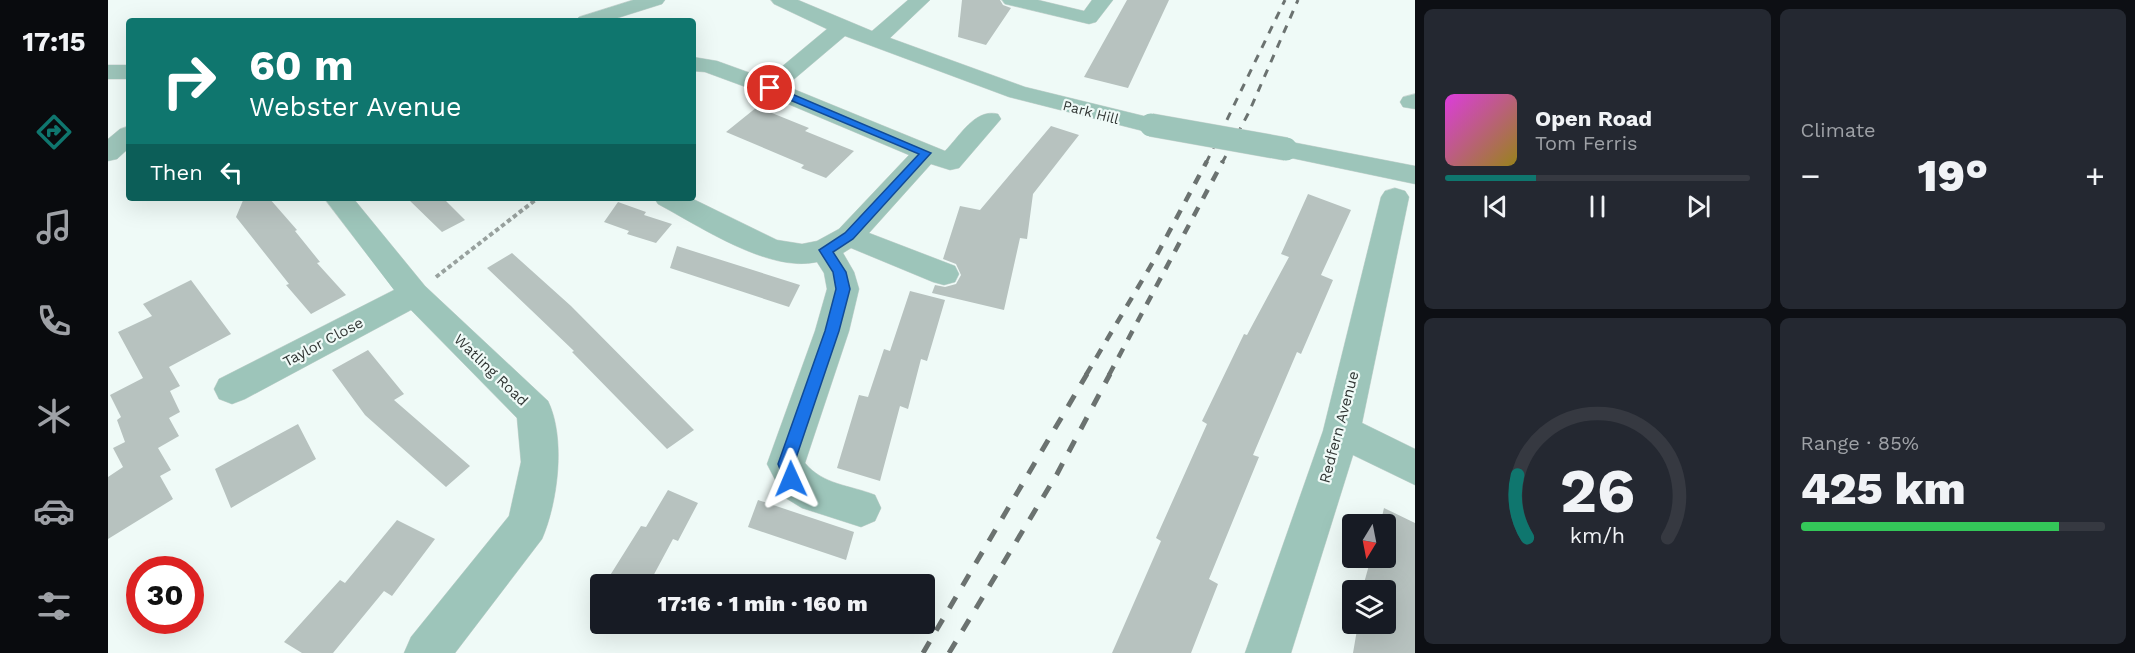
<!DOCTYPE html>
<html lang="en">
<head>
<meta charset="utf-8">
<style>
  :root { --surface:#171b24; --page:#242831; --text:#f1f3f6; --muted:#9ea1a6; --line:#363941; --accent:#0f766e }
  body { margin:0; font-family:"Work Sans",sans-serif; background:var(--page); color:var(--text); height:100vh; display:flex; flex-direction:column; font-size:22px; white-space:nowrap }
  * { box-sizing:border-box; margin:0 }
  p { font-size:20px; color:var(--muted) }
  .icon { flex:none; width:33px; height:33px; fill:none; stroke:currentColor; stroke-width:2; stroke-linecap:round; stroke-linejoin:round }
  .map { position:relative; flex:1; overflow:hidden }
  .drawer { display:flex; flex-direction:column; gap:9px; padding:9px; background:#0d0f14; width:720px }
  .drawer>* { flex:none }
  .top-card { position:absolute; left:18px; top:18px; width:570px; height:183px; border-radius:6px; box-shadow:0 6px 24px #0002; background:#0f766e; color:#fff; overflow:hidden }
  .needle { width:39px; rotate:190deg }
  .tools { position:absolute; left:1234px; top:514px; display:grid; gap:12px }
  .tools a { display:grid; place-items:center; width:54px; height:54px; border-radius:6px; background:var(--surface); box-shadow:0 6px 24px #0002; font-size:30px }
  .speed { position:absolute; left:18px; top:556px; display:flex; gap:12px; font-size:30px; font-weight:700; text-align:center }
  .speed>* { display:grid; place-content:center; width:78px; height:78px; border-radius:50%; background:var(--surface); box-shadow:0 6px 24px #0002; line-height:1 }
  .speed .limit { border:9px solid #d22; background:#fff; color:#111 }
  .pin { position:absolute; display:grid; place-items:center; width:51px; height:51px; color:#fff; margin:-26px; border:3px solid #fff; border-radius:50%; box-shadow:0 2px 6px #0007 }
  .me { position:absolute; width:66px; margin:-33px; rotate:359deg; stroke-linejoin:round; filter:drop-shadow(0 0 4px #0008) }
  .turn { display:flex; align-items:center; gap:21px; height:126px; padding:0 24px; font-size:27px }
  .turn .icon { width:78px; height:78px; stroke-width:2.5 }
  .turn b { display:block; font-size:42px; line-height:51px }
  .then { display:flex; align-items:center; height:57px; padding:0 24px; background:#0003; gap:12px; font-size:22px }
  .big { font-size:45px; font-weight:800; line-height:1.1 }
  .drawer .tile { flex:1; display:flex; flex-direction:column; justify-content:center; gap:9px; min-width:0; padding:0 21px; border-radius:9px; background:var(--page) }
  .drawer .dial { align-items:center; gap:0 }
  .dial svg { height:156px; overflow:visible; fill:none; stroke:var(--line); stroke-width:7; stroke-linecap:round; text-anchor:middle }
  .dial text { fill:var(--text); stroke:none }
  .song { display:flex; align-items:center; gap:18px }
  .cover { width:72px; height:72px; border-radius:9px; background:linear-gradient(135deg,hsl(300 70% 55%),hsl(50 70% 35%)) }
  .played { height:6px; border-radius:3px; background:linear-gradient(90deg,var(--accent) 30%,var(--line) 30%) }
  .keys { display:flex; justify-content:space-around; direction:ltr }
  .heat { display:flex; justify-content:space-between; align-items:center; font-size:33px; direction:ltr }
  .charge { height:9px; border-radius:4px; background:linear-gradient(90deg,#34c759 85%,var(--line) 0) }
  .drawer .tiles { flex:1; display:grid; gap:9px; grid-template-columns:repeat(2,1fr) }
  .trip { position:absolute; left:482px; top:574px; width:345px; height:60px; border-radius:6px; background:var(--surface); box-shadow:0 6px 24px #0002; font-weight:800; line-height:60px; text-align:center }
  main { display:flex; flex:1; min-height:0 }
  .dock { display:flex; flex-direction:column; width:108px; justify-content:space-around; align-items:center; background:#090b0e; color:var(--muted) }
  .dock .icon { width:42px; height:42px }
  .dock .active { color:var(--accent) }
  .dock b { font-size:27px; color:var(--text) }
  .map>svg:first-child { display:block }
  .building { fill:#b7c2bf }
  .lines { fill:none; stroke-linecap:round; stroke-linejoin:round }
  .minor-casing { stroke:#cdd7d4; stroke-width:1 }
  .path { stroke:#98a19e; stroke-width:4; stroke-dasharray:4.5 3; stroke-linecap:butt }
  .minor { fill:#9dc5ba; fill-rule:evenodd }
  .rail-far2 { stroke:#6b7270; stroke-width:3; stroke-dasharray:8 8; stroke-linecap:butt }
  .rail-far1 { stroke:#6b7270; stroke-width:4.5; stroke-dasharray:10 10; stroke-linecap:butt }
  .rail { stroke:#6b7270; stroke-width:5; stroke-dasharray:13 13; stroke-linecap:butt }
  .minor-bridge-casing { stroke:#cdd7d4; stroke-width:24; stroke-linecap:butt }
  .minor-bridge { stroke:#9dc5ba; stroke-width:23 }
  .route { fill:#1a73e8; stroke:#114b97; stroke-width:1.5 }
  .labels { text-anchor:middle; stroke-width:4.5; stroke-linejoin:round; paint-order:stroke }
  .far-street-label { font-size:14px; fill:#323735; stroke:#effaf7 }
  .street-label { font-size:15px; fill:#323735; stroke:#effaf7 }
</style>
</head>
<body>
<main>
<nav class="dock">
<b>17:15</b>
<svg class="icon active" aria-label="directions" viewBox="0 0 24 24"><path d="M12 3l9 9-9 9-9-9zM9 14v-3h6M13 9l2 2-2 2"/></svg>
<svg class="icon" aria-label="music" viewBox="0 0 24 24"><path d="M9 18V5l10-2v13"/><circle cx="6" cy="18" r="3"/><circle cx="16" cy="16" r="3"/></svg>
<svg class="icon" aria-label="phone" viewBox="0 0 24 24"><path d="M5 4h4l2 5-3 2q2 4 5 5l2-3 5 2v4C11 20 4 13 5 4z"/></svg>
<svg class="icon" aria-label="climate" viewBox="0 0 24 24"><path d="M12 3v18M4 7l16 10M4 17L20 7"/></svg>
<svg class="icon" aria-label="car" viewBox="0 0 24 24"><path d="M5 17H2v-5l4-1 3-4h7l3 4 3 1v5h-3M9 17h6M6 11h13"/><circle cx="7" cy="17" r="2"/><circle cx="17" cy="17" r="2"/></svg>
<svg class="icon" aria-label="filters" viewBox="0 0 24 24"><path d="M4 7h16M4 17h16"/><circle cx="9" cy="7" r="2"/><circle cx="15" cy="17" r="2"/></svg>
</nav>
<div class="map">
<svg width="1307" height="653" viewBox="0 0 1307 653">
  <rect width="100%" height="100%" fill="#effaf7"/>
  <path class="building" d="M854 0H892L895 5 903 8 878 45 850 37Z
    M1019 0H1061L1020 88 976 77Z
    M649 107 701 128 697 131 746 151 718 178 693 168 696 165 618 132Z
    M943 126 971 135 925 194 919 239 912 238 896 310 824 293 827 285 837 287 848 284 853 275 848 264 835 259 852 206 872 210Z
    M1200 194 1243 210 1213 275 1225 280 1193 354 1189 352 1145 455 1151 457 1101 579 1110 584 1083 653H1004L1053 541 1048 538 1099 424 1094 421 1136 334 1139 335 1181 257 1173 254Z
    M136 198H161L189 230 187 231 212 262 209 263 238 295 203 314 178 285 181 284 128 217Z
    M299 198H335L357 220 334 232Z
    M510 202 538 212 536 215 564 224 548 243 519 234 521 231 496 222Z
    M569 246 692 285 681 307 562 268Z
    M404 253 463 306 586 430 559 449 464 352 466 351 379 268Z
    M83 280 123 334 61 367 72 386 62 391 72 412 61 418 71 436 50 448 63 470 52 476 65 499 0 539V477L15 467 5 448 17 442 9 420 13 417 2 395 35 378 10 332 44 316 35 304Z
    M802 291 837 300 819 361 813 359 800 409 792 406 772 481 729 468 751 395 760 397 776 349 782 351Z
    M260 350 296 394 286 400 362 466 338 487 257 415 224 370Z
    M190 424 208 459 123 508 107 469Z
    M560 490 590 503 570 541 565 539 543 580 537 577 532 585H496L533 526 538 527Z
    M650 500 746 532 738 560 640 527Z
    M1276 508 1307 523V653H1245L1250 624H1278V591H1257L1259 584 1256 583 1263 558H1278V525H1272Z
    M289 520 327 539 284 596 276 591 225 653H194L176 642 232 580 237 583Z"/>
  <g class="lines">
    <g class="minor-casing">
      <path id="minor" d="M525 0H557L554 4 500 21H467L471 17Z
        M663 0H690L764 31 800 0H822L782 38 917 87 1052 120 1056 125 1052 130 1043 133 901 97 737 36 678 86 837 151C852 136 867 108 890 114L893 119 851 168 842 170 823 164 761 233 847 266 851 274 847 282 836 285 825 282 743 248 735 253 746 272 751 289 741 331 697 463C715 485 742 485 767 495L773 508 767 521 753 527 694 508 676 497 659 464 707 331 719 289 716 273 709 262C661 273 593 227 550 204L546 198H583L669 240 694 244 709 241 731 229 801 155 654 93 597 72 585 71V57L609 61 659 79 719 29 666 4Z
        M894 0H930L976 11 984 0H1005L988 22 981 24 897 4Z
        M0 65H21V79H0Z
        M1307 94V109L1295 107 1292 102 1295 97Z
        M21 126V148L9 159 0 161V139L12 129Z
        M1178 141 1307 166V184L1169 155 1165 149 1169 143Z
        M1287 188 1297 191 1301 197 1254 423 1307 449V485L1245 455 1183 653H1137L1215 431 1273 197 1277 191Z
        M216 198H245L317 286 440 401C458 438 450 502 434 539L347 653H296L303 637 401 516 413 462 409 418 303 310 137 399 124 404 111 399 106 389 111 379 286 290Z"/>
    </g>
    <path class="path" d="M328 277 430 198"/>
    <use href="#minor" class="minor"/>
    <path class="rail-far2" d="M1098 163 1177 0
      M1114 163 1141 112 1190 0"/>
    <path class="rail-far1" d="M978 375 1045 262 1099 161
      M1001 375 1115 161"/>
    <path class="rail" d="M815 653 979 374
      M841 653 949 474 1002 374"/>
    <g class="minor-bridge-casing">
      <path id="minor-bridge" d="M1043 125 1178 149"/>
    </g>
    <use href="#minor-bridge" class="minor-bridge"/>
  </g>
  <path class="route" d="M658 86H665L823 153 745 239 725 252 738 272 742 289 731 331 686 464 691 479 689 484 683 486 678 484 670 464 717 331 728 289 725 272 711 250 737 233 811 154 658 90Z"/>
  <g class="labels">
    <g class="far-street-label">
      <text transform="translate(983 112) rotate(15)" y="5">Park Hill</text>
    </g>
    <g class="street-label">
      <text transform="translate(215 342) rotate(-28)" y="5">Taylor Close</text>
      <text transform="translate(383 370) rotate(44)" y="5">Watling Road</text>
      <text transform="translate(1231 427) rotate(-75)" y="5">Redfern Avenue</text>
    </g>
  </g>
</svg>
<div class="tools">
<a><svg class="needle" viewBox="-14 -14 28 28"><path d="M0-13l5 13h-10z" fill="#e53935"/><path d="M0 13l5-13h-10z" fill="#9ea1a6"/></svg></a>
<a><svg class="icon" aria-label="layers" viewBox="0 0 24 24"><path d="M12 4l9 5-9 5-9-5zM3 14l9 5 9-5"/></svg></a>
</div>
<div class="speed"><div class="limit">30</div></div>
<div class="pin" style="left:662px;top:88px;background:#d93025"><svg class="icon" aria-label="arrive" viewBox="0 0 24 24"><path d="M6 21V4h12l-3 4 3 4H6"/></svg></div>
<svg class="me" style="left:683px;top:479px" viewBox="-20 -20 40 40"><path d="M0-17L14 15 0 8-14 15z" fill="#1a73e8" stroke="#fff" stroke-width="4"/></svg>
<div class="trip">17:16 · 1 min · 160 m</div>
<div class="top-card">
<div class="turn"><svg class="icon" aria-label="right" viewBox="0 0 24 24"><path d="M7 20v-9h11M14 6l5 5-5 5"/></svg><div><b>60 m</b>Webster Avenue</div></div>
<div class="then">Then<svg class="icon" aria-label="left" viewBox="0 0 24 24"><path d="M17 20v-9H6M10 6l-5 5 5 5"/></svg></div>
</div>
</div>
<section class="drawer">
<div class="tiles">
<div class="tile">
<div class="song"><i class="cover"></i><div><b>Open Road</b><p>Tom Ferris</p></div></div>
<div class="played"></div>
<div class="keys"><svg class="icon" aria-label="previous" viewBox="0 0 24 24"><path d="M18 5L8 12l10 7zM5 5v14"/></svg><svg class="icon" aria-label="pause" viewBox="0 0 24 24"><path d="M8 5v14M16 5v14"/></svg><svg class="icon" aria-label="next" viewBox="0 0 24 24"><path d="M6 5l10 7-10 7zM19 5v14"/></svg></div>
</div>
<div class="tile"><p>Climate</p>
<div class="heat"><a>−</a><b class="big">19°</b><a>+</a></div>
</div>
<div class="tile dial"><svg viewBox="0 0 100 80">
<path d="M14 69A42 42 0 1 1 86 69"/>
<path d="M14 69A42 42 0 0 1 9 37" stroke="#0f766e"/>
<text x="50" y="56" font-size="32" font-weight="700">26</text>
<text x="50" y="72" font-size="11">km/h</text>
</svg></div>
<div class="tile"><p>Range · 85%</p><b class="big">425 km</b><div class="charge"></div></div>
</div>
</section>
</main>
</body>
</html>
